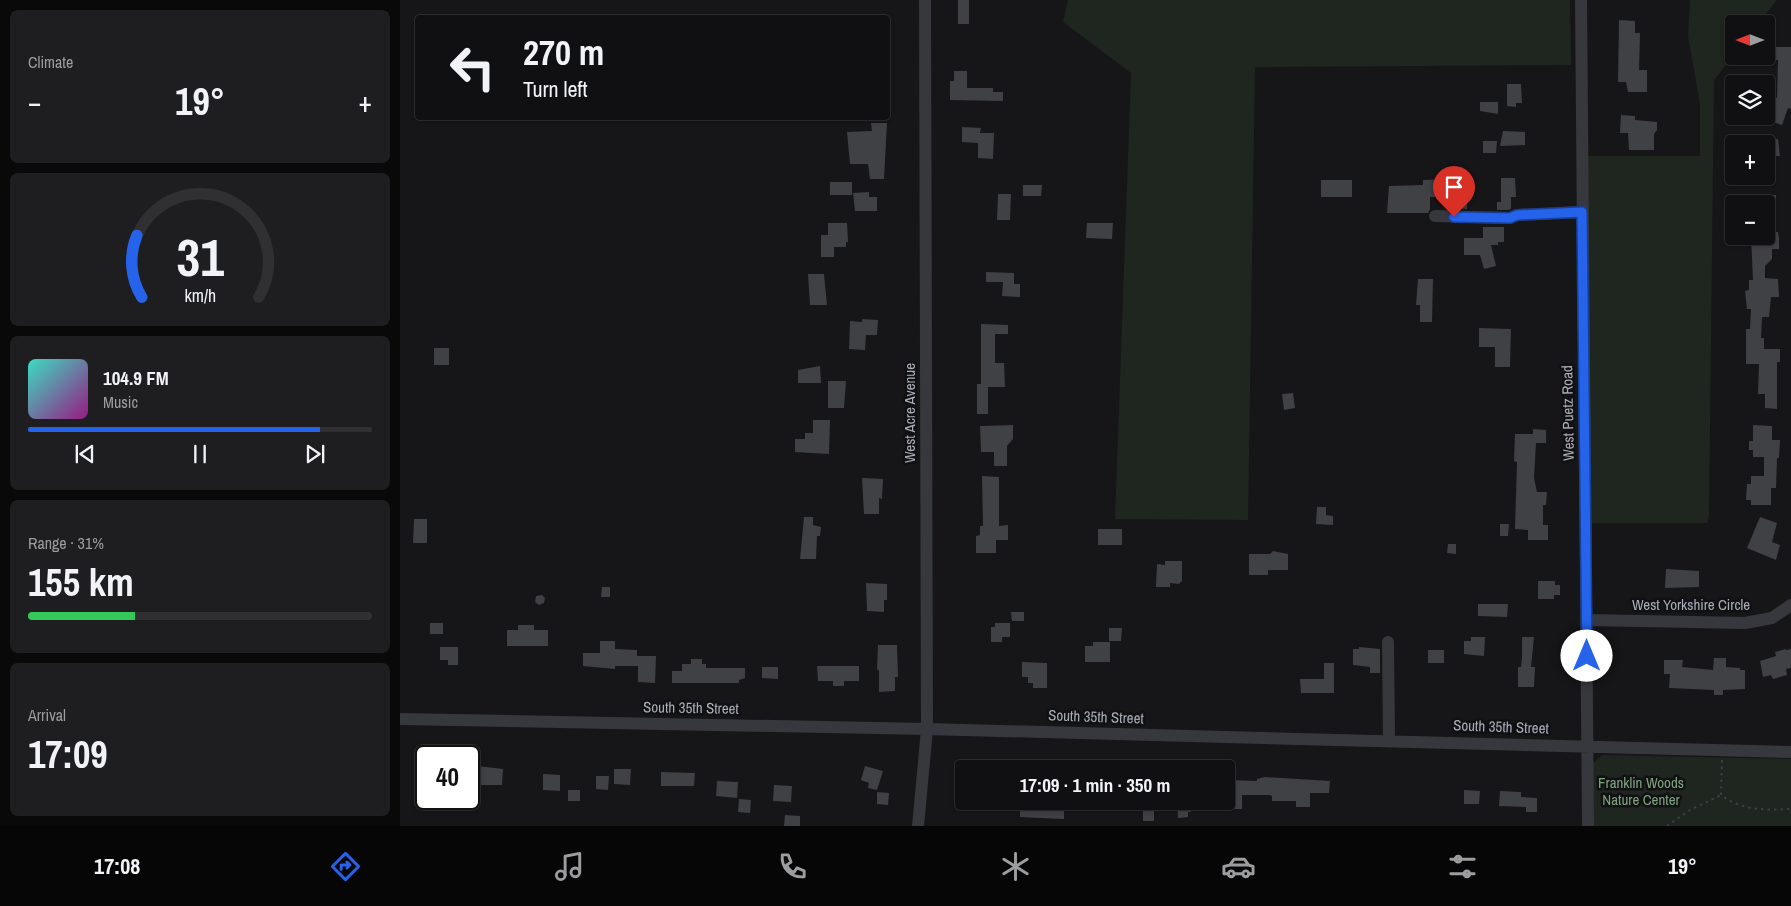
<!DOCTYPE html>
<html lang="en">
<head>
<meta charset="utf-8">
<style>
  :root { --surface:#101012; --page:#1e1e20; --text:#f1f3f6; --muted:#9c9d9f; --line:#303032; --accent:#2563eb }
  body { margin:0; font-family:"Archivo Narrow",sans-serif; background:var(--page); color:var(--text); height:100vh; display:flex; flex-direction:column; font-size:19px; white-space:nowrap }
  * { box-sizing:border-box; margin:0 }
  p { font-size:16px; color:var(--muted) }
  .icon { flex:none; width:28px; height:28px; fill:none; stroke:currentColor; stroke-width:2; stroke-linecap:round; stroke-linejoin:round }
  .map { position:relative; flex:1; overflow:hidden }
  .sheet { display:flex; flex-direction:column; gap:10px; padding:10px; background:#09090a; width:400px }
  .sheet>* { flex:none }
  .top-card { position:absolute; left:15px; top:15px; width:475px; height:105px; border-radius:5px; box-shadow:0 1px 4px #0004,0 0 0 1px var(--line); background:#101012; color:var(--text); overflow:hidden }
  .needle { width:32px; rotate:270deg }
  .controls { position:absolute; left:1325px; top:15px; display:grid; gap:10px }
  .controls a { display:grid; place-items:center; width:50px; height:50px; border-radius:5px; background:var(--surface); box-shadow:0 1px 4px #0004,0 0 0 1px var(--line); font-size:25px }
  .speed { position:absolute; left:15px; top:745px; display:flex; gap:10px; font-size:25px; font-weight:700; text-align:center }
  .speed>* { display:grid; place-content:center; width:65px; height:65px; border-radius:50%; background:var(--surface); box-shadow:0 1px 4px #0004,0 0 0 1px var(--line); line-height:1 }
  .speed .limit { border:2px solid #111; border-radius:8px; background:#fff; color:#111 }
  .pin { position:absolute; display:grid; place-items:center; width:42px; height:42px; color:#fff; margin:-51px -21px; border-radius:50% 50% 50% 0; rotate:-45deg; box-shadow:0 0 5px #0007 }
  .pin .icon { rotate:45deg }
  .me { position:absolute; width:55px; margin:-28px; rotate:0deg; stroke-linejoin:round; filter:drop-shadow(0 0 4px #0008) }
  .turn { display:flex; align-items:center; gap:18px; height:105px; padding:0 25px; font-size:22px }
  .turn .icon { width:65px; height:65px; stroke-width:2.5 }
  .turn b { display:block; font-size:35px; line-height:42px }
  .big { font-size:38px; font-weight:800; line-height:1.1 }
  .sheet .tile { flex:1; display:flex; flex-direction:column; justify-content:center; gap:8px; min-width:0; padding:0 18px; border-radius:8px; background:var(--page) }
  .sheet .dial { align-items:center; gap:0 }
  .dial svg { height:130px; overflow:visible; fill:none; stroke:var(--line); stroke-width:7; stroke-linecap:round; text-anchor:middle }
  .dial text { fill:var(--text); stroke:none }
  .song { display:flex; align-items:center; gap:15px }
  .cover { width:60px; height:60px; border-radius:8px; background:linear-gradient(135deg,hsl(170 70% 55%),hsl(310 70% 35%)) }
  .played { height:5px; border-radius:2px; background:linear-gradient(90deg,var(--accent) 85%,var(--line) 85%) }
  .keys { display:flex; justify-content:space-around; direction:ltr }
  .heat { display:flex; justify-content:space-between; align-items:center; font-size:28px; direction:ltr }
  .charge { height:8px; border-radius:4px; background:linear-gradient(90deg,#34c759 31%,var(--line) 0) }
  .trip { position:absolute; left:555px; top:760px; width:280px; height:50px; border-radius:5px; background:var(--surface); box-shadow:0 1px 4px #0004,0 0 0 1px var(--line); font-weight:800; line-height:50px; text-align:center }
  .menu { display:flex; height:80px; justify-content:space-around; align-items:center; background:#060607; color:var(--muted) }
  .menu .icon { width:35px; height:35px }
  .menu .selected { color:var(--accent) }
  .menu b { font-size:22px; color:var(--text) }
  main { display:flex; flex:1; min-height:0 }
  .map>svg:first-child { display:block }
  .green { fill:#1e261f }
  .building { fill:#404145 }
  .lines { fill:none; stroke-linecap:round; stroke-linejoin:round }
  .path { stroke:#3d3f44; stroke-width:2; stroke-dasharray:2.5 4; stroke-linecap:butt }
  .minor { stroke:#37383d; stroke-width:12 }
  .route-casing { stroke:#184099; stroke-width:12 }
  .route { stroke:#2563eb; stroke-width:9 }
  .labels { text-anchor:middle; stroke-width:5; stroke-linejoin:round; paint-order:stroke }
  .street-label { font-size:15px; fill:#a8adb8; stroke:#111113 }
  .park-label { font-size:15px; fill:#7fa381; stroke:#111113 }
</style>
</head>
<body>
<main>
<section class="sheet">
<div class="tile"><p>Climate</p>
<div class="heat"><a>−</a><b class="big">19°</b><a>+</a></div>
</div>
<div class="tile dial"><svg viewBox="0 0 100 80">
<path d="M14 69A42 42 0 1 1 86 69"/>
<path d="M14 69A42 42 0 0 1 11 31" stroke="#2563eb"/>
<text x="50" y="56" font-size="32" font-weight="700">31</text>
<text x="50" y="72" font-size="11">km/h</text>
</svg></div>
<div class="tile">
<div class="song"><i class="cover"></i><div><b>104.9 FM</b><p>Music</p></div></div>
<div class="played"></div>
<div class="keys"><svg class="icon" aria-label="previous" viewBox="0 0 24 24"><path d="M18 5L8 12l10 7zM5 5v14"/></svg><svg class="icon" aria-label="pause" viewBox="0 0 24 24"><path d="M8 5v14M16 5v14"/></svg><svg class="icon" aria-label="next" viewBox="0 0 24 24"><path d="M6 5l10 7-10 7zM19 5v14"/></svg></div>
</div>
<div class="tile"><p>Range · 31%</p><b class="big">155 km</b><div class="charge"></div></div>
<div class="tile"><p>Arrival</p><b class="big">17:09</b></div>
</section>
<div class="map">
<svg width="1391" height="826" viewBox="0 0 1391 826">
  <rect width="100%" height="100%" fill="#161618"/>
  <path class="green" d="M668 0H1170L1171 65 855 67 848 520 715 519 731 73 663 22Z
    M1290 0H1377L1358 24H1334V55L1314 80 1309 516 1307 523H1189L1186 156H1300V104L1288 36Z
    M1202 755 1391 759V826H1191L1192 764Z"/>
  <path class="building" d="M558 0H569V24H558Z
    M1219 20 1235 21V33H1240L1239 70H1247V92H1228L1226 82H1218Z
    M1376 47H1391V109L1388 108 1382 125 1364 119 1371 96 1377 98 1378 60H1375Z
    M554 71H567V88H593V92H603V101L550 100V81H554Z
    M1107 84H1121L1122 103H1116V107L1107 106Z
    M1080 102H1098V114L1080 111Z
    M1221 115 1235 116V120L1257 122V130L1254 134V150H1229L1228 133H1220Z
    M471 123H487L484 179H470L468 164H450L447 132 472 131Z
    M562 127 581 128 580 133H594L593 159 578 158V143L562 142Z
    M1103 131 1125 132V145L1100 146Z
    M1366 138 1378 139 1380 156H1366Z
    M1083 141H1097L1096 153H1083Z
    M1101 178H1115L1116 197H1111V209L1108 210H1097V202H1101Z
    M1056 179H1068L1067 209 1056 208V197H1030V209L1028 213H987L989 186 1023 185V180Z
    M921 180H952V197H921Z
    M430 182H452V195H430Z
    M623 185H642L641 196H623Z
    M469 192V197H477V211H455L453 193Z
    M598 194H611L610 220H597Z
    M1359 195H1376V208L1366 207V204H1359Z
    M428 223H447L448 242H446V247H434V257H421V235H428Z
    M687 223H713L712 239 686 238Z
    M1083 227H1104V242H1098V245H1091L1096 266 1084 269 1080 255H1064V238H1083Z
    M1366 231 1378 232 1379 238V249H1372V259L1365 266V278L1378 279 1379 297H1371L1369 317H1362L1361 338H1364V349H1380V362H1377V409L1365 408V394H1358L1359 364H1346V329H1350L1351 309H1347L1345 291 1349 290V280H1353L1351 236H1366Z
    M586 272 614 273V284H620V297L602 296 603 282H586Z
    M408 274H424L427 305H410Z
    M1018 279H1033L1032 322H1020V305H1016Z
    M462 319 478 320 477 335H466L465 350 449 349 450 321 462 322Z
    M581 324 608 325V334H595V363H604L605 387H588V414H577V384H581Z
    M1079 328 1111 329 1110 367H1095V347H1079Z
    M34 348H49V365H34Z
    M420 366 421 383H398V370Z
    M428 381H446L444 408H428Z
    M893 393 895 408 884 410 882 394Z
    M413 420H430L429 454 395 452V439H405V433H413Z
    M613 425V439L607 446V466H594V452H581L580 426Z
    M1353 425 1372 426V440H1380L1379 458H1377L1376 488H1371V505H1351V500H1346L1347 484H1351V476H1364V457H1353V450H1349V441H1353Z
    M1133 429 1146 430V443H1136L1134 478 1137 492H1147L1146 505H1143V525H1148V540H1128V530L1115 529 1117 462 1114 461 1115 434H1133Z
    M582 476 599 477V526L608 525V540H596V553H576V536L580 535V526H583Z
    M462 478 483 479 482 499 479 498V514H464Z
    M917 507H926V515L933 516V525L916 524Z
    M404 517H413V525L421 527 420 536H417L416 559H400Z
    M1360 517 1377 523 1372 542 1380 545 1376 560 1347 548Z
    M14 519H27V543H13Z
    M1100 524H1109L1108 536H1100Z
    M698 529H722V545H698Z
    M1048 544H1056V554L1047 553Z
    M873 551 888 554V570H868V575H849V554H870Z
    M765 561H782V581L779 584 770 583V587H756L757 564 765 565Z
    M1266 569 1299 571V587L1265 588Z
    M1138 581H1155V585H1160V595H1154V599H1138Z
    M466 583 487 584V600H484V612L467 611Z
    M202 587H210V597H201Z
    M142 595 145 598 144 603 139 605 135 602 136 596Z
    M1078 604H1108L1107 617 1078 616Z
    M611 612H624V621H612Z
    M30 623H43V634H30Z
    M595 623H610V637H602V642H591V627H595Z
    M118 625H134V630H148V646H107V630H118Z
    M709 628H722L721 641H709Z
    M1071 637H1085L1084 656 1064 654V641H1071Z
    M1122 637H1134L1131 667H1135L1134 687H1118V667H1121L1122 657Z
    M200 641H215V649L237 650V656H256L255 683 238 682V666H215V669L183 666V653H200Z
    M693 642H710V662H685V646H693Z
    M478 645H497L498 677H495V691L479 692V671L477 669Z
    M40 647H58V665H48V660H40Z
    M959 647 980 649V673H970V667L953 665V649H959Z
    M1386 649V650L1391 649V668L1386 669 1387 675 1373 679 1371 675 1363 677 1360 661 1376 656 1375 652Z
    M1028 650H1044V663H1028Z
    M1314 658H1326V667L1340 668V670H1345V689L1323 690V695H1314V690L1269 688 1270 674H1264V660H1283L1282 667 1313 670Z
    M291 659H302V664H306V668H345V678L339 680V683H272V671H282V664H291Z
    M622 662 647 663V688H633V683H628V677H622Z
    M924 663H934V693H901L900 679H924Z
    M417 666H459V681H444V686H433V681H418Z
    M362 667H378V679L362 678Z
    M15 759H26V779H14Z
    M77 766 103 769 102 785H79V788H69V769H77Z
    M465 766 483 771 477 790 468 788 469 783 461 780Z
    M214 769H231L230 785 214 784Z
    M261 772 295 773 294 786H261Z
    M143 774 160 775V791L143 790Z
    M196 776H209L208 790 196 789Z
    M865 777 930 781 929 793H910V807H896V801H872V796L870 795H842V809H827L826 780 857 781V779Z
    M317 781 338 782 337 798 316 796Z
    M374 785 392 786 391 802 373 801Z
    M168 790H180V801H168Z
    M1064 790 1080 791 1079 804H1064Z
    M1100 791 1121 792V797L1137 798V812H1126V807L1099 806Z
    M477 792 489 793 488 805 477 804Z
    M339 799 351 800 350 813 338 812Z
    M646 801V805H664V819L620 817V806H635V802Z
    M777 801H791V812H788V817L778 818Z
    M743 807H754V821H743Z
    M385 815 400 816V826H384Z"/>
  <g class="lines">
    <path class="path" d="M1322 760 1321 795C1342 811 1366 810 1391 809
      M1267 826 1288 811 1321 795"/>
    <path class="minor" d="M1181 0 1188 826
      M1035 216 1110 218 1117 215 1182 212
      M1187 620 1345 623 1372 618 1391 605
      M988 642 989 740
      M0 719 527 729 1391 752
      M518 826 527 729 525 0"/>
  </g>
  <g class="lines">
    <g class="route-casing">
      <path id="route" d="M1054 217 1110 218 1117 215 1182 212 1187 656"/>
    </g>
    <use href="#route" class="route"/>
  </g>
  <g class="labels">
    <g class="street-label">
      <text transform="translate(510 413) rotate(-90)" y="5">West Acre Avenue</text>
      <text transform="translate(1168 413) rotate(-91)" y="5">West Puetz Road</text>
      <text x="1291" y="610">West Yorkshire Circle</text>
      <text transform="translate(291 708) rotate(1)" y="5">South 35th Street</text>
      <text transform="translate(696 717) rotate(2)" y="5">South 35th Street</text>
      <text transform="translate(1101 727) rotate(2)" y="5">South 35th Street</text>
    </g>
    <g class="park-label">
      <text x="1241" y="788">Franklin Woods<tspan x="1241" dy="17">Nature Center</tspan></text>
    </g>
  </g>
</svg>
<div class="controls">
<a><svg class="needle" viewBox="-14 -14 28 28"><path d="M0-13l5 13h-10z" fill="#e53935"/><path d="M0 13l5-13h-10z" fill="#9c9d9f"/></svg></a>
<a><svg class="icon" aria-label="layers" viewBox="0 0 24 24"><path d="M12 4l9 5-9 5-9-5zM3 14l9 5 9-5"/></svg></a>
<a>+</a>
<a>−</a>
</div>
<div class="speed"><div class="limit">40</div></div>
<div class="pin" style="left:1054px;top:217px;background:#d93025"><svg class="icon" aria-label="arrive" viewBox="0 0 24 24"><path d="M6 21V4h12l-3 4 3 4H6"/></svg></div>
<svg class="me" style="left:1187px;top:656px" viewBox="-20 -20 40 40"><circle r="19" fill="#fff"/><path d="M0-13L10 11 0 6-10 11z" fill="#2563eb"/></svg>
<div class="trip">17:09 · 1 min · 350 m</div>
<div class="top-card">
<div class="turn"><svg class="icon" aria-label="left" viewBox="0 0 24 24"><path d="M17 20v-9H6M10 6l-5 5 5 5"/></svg><div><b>270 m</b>Turn left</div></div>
</div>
</div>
</main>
<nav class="menu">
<b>17:08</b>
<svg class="icon selected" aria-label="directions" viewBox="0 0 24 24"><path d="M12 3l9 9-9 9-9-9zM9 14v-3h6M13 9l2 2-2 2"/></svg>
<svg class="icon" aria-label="music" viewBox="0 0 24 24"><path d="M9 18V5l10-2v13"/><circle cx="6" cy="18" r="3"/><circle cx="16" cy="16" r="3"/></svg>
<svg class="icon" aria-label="phone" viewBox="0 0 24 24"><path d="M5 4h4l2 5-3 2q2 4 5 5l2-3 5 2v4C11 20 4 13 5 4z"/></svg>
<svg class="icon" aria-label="climate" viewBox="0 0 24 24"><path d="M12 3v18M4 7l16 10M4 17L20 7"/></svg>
<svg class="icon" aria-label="car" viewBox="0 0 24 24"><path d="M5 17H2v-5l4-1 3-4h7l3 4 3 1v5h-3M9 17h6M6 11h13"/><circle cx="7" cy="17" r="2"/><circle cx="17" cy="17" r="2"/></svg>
<svg class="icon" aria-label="filters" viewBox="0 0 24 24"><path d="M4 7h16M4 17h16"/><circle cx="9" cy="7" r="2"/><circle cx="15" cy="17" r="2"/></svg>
<b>19°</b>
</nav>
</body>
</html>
